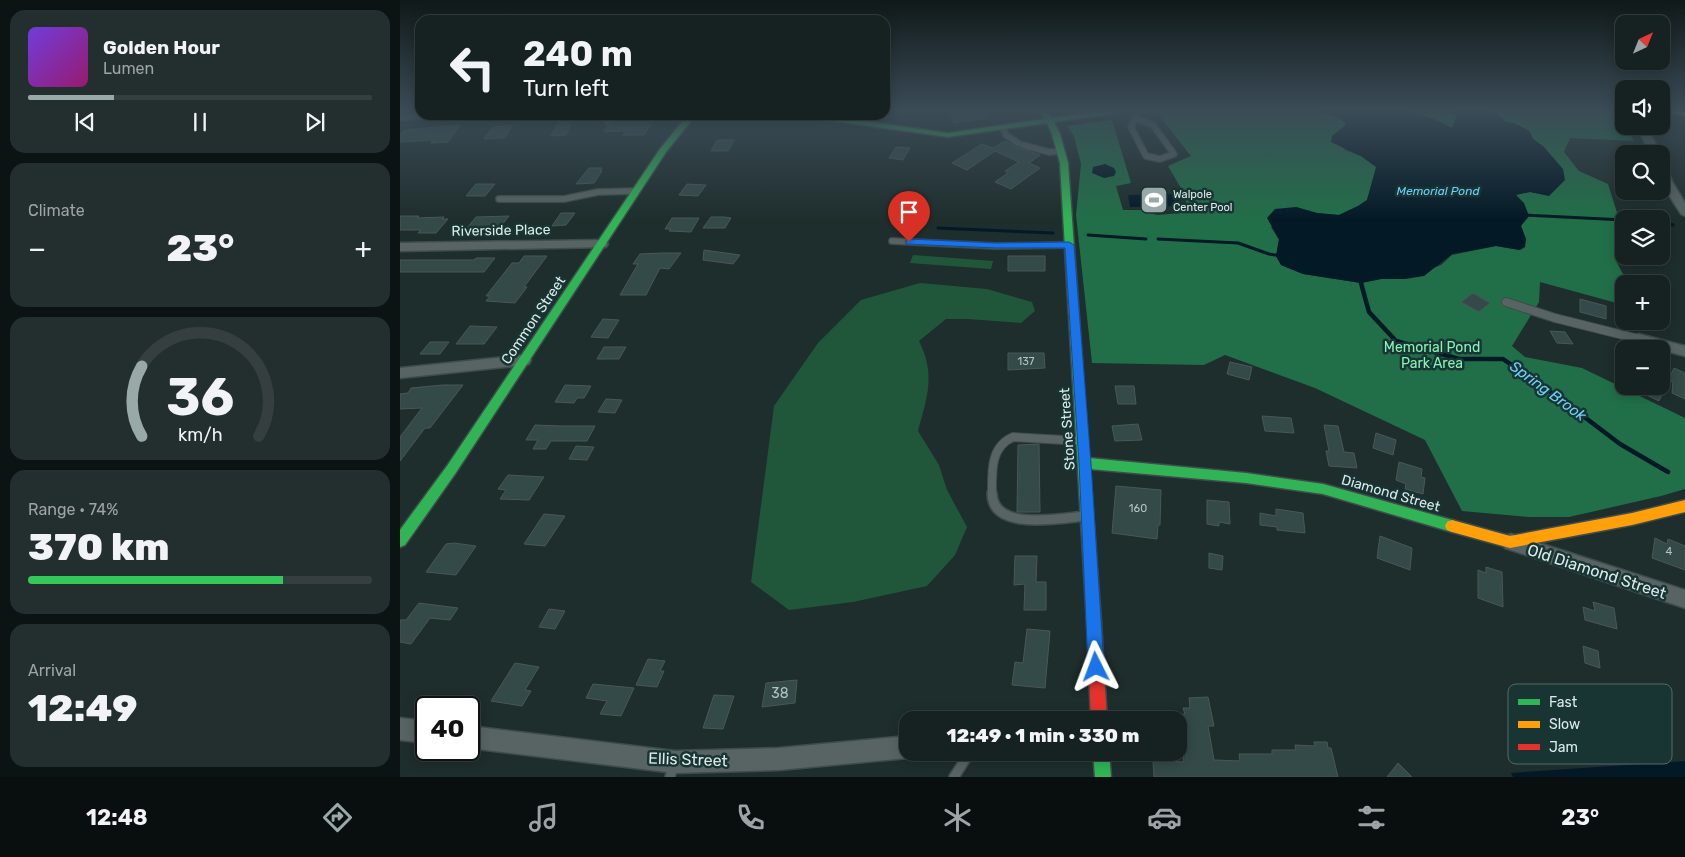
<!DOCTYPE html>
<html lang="en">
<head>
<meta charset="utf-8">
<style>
  :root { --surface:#162222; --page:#232f2f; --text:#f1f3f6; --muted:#9ea4a5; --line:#353f40; --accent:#99a9a8 }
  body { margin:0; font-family:Rubik,sans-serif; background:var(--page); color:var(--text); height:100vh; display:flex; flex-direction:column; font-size:19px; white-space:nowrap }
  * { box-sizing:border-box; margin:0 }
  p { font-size:16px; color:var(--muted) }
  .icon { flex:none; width:28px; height:28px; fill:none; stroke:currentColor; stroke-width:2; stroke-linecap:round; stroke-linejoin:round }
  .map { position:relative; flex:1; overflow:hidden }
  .panel { display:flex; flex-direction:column; gap:10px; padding:10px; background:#0c1313; width:400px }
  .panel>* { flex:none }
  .hud { position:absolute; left:15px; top:15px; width:475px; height:105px; border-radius:15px; box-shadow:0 2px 12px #0003,0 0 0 1px var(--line); background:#162222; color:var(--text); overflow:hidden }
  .needle { width:32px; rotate:43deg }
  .tools { position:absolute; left:1215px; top:15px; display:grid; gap:10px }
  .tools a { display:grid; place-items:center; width:55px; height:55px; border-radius:10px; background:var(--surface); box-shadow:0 2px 12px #0003,0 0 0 1px var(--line); font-size:25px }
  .speed { position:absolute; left:15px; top:696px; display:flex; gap:10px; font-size:25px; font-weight:700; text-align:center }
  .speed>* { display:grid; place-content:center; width:65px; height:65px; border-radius:50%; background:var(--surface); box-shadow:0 2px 12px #0003,0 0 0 1px var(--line); line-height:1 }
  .speed .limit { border:2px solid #111; border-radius:8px; background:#fff; color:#111 }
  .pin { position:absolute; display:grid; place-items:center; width:42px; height:42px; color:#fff; margin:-51px -21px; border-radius:50% 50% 50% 0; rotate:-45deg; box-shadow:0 0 5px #0007 }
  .pin .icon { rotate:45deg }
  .me { position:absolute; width:55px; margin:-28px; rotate:357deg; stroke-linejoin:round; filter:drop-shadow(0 0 4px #0008) }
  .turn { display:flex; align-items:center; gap:18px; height:105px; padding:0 25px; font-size:22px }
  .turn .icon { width:65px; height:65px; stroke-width:2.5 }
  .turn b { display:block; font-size:35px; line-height:42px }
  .big { font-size:38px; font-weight:800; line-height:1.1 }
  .panel .card { flex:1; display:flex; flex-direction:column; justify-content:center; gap:8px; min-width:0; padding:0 18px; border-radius:15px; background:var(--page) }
  .panel .dial { align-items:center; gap:0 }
  .dial svg { height:130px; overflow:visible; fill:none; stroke:var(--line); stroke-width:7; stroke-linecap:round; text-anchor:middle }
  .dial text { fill:var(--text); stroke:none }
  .song { display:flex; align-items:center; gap:15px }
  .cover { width:60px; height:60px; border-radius:8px; background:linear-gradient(135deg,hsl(260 70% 55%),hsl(320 70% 35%)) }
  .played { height:5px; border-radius:2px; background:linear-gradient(90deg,var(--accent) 25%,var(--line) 25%) }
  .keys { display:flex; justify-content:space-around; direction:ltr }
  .heat { display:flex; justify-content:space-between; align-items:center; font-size:28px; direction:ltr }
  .charge { height:8px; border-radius:4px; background:linear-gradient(90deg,#34c759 74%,var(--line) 0) }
  .trip { position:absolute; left:499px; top:711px; width:288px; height:50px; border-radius:15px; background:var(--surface); box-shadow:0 2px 12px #0003,0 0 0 1px var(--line); font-weight:800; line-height:50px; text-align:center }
  .tab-bar { display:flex; height:80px; justify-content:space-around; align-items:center; background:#090e0e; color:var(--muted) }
  .tab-bar .icon { width:35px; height:35px }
  .tab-bar .on { color:var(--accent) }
  .tab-bar b { font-size:22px; color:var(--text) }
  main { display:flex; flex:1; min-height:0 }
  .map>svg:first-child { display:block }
  .green { fill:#20573b }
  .forest { fill:#216f48 }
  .water { fill:#031a26 }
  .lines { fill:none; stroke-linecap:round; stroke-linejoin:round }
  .stream-far1 { stroke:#031a26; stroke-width:3 }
  .stream { stroke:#031a26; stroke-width:4.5 }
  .building { fill:#334a48; stroke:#4b5755 }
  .lane-far2-casing { stroke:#3e4c4b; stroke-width:8 }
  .lane-far1-casing { stroke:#3e4c4b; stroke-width:10 }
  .lane-casing { stroke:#3e4c4b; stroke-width:12 }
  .street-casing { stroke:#3e4c4b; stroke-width:3 }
  .fast-casing { stroke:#3e4c4b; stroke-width:3 }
  .slow-casing { stroke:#3e4c4b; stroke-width:3 }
  .jam-casing { stroke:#3e4c4b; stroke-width:3 }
  .lane-far2 { stroke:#586463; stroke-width:5.5 }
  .lane-far1 { stroke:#586463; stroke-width:8 }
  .lane { stroke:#586463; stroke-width:9 }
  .street { fill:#586463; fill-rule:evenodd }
  .fast { fill:#30b455; fill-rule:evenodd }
  .slow { fill:#ff9f0a; fill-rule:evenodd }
  .jam { fill:#e5322d; fill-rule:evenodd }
  .route { fill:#1a73e8; stroke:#114b97 }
  .labels { text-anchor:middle; stroke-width:5; stroke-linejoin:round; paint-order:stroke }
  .far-poi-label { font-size:11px; fill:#dbebea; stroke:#183433; text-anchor:start }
  .number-label { font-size:11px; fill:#b1c3c2 }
  .far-water-label { font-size:12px; font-style:italic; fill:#6fd0fc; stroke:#183433 }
  .street-label { font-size:14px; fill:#dbebea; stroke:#183433 }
  .park-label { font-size:14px; fill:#86f5b4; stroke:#183433 }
  .near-number-label { font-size:14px; fill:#b1c3c2 }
  .water-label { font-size:15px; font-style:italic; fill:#6fd0fc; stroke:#183433 }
  .near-street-label { font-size:16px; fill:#dbebea; stroke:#183433 }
  .key { fill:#183433; stroke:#526b6a; stroke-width:1 }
  .key-label { font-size:14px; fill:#dbebea }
</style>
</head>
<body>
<main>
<section class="panel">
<div class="card">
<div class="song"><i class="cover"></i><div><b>Golden Hour</b><p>Lumen</p></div></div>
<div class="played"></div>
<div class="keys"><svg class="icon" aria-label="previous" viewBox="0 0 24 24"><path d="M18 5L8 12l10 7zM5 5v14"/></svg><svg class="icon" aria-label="pause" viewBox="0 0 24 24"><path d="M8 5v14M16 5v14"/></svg><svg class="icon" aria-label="next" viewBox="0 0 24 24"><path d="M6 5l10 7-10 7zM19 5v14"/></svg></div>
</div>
<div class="card"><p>Climate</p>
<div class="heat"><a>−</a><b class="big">23°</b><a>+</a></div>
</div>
<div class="card dial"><svg viewBox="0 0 100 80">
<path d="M14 69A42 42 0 1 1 86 69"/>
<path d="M14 69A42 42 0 0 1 14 26" stroke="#99a9a8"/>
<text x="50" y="56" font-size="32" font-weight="700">36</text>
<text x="50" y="72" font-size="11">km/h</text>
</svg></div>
<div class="card"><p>Range · 74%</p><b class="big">370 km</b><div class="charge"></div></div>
<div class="card"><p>Arrival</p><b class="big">12:49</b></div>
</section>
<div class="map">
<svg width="1285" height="777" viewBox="0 0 1285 777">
  <rect width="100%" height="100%" fill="#1e2e2d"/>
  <path class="green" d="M513 255 593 261 591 269 510 263Z
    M520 283 587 289 632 302 635 311 621 323 568 319H546L519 341C536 375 527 397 518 431L539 465 547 490 567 527 555 555 527 586 453 602 389 610 351 582 374 406 418 343 461 300Z"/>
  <path class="forest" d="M763 111H916C926 114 942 114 946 125L932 136 945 150 961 156 977 167 967 200 958 206 939 215 917 213 896 207 871 227 879 240 876 256 881 265 903 274 961 283 981 279H1005L1041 265 1052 255 1096 246 1119 250 1126 239 1121 226 1116 194 1130 192 1150 195 1144 147 1133 139 1129 131 1116 124 1106 122 1098 114 1091 111H1218L1224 122V126H1226L1234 141 1170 138 1164 152 1179 171 1208 184 1220 222 1224 225V256H1237L1215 259 1223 274 1256 280 1260 284H1224V305L1140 282 1139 302 1112 346 1125 357 1182 368 1285 418V489L1261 496 1169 517H1130L1062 511 1025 440 915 388 825 355 804 365 692 363 676 215 681 164 674 136 667 126 712 120 731 183 716 186 723 210H741L757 215 781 213 787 205 782 190 768 166 791 156 757 113Z
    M1009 111H1049L1057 115 1053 128 1033 119Z"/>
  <path class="water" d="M916 111H1009L1033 119 1052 128 1057 115 1049 111H1091L1098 114 1106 122 1116 124 1129 131 1133 139 1144 147 1163 169 1165 180 1149 196 1130 192 1116 195 1124 203 1129 216 1121 226 1126 239 1125 247 1120 250 1096 246 1052 254 1024 276 1005 279H981L961 283 903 274 881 265 876 256 879 239 867 218 875 209 896 207 917 213 939 215 958 206 967 200 976 167 961 156 931 142 932 136 946 125C942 114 926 115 916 111Z
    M705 164 714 168 716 172 714 176 704 178 692 173 693 167Z
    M777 194 780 206 730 207 728 195Z
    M1285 761V777H1113L1111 773Z"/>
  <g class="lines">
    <path class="stream-far1" d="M1123 215 1224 220
      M1241 219H1257
      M1261 220 1273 225
      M538 228 653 233
      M688 235 746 239
      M758 239 838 243 869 254 882 256"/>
    <path class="stream" d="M963 279 961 283 969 312 996 341 1059 359H1103L1162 400 1220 444 1268 472"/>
  </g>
  <path class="building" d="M550 111H588V118L554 123Z
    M217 115H257L244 135H223L226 131 204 132 207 127 212 125Z
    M173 119 166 135 151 136 160 120Z
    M60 125 48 142 31 143 33 140 0 142V134L4 130Z
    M112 126 104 138 84 139 93 127Z
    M317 140H334L328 151H311Z
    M605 141 616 147 640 155 629 163 640 168 611 189 595 182 608 173 605 171 619 162 595 151 567 170 552 163 582 144 593 148Z
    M496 147 510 148 503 160 489 158Z
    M189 168H202L200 171H202L194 183 176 184Z
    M76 184H95L85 196H66Z
    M287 184 306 185 298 196 279 195Z
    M161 213H175L166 225 152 226Z
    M0 216H19L17 218 44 217 42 219H48L36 233H18L21 230H0Z
    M109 216 97 231H68L71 228H67L76 217Z
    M311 217H324L331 218 325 228H303Z
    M272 218H299L291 232 269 231 271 229H265Z
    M304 250 340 255 333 264 303 260Z
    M263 253H281L269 269 260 268 246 295H220L238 264H233L240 254Z
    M124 256H147L124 287H127L115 303 86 301 90 296H86L112 263H119Z
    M608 256H645V271H608Z
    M76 258H95L84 272H0V260H74Z
    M1073 293 1090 303 1079 312 1061 302Z
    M1180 299 1206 306V319L1180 312Z
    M203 319 219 320 208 338 191 337Z
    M70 326 97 327 84 344H56Z
    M1150 331 1165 332 1173 344 1157 343Z
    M30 342H49L40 354H20Z
    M204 347H226L219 359H197Z
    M608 353H644L645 368 608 370Z
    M830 362 852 367 849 380 827 374Z
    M1274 368 1285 373V399L1272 393 1273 382 1268 381Z
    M43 385H63L30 428H25L0 461V437L22 408 0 409V394L8 393 11 388Z
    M165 385 191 386 184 398H177L174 403 155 402Z
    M715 386H734L736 404H718Z
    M1228 386H1266L1259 401Z
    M206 399 222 400 215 413 198 412Z
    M862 416 891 418 894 433 865 431Z
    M738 424 742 440 715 441 712 426Z
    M135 425 160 426H195L187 441H151L146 449H133L138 440H126Z
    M924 425 938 426 944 452 954 453 957 468 929 466 926 451H929Z
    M976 433 996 440 993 455 973 448Z
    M639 444 640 512H617L618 445Z
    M176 446 194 447 187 460 169 459Z
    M999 462 1022 469 1021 477 1025 478 1023 494 1005 489 1006 484 996 480Z
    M108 475 144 477 129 500 100 499 106 490 98 489Z
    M716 486 761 490 760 525H758L757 539 712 533Z
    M807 500 829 502 830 524 819 522V526L807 524Z
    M876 509 903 513 905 533 877 530V527L860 525V513L876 516Z
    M144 514 165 516 145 546 124 544Z
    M980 536 1012 548 1010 570 977 558Z
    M1255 538 1267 544 1268 539 1285 546V570L1252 558Z
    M54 543 76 546 56 575 26 572 46 544Z
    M809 553 823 556 822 570 809 568Z
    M615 556H637L636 582H646V610H624L625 584 614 585Z
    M1086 567 1102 572 1103 607 1078 598V570L1086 573Z
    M1193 602 1214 608 1217 629 1185 620 1183 607 1195 611Z
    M19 603 58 608 50 620 30 618 11 644 0 642V620H6Z
    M149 609 165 611 155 629 139 627Z
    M627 629 650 631 645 688 612 685 615 662 623 663Z
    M1183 646 1198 651 1200 668 1185 663Z
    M248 659 265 661 260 671H264L257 687 236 685Z
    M115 663 139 667 125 690 131 691 122 706 91 701Z
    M397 680 395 703 362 707 366 683Z
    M193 684 234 688 221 716 200 714 207 701 186 698Z
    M314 695 334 696 323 729 303 728Z
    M808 697 814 726H808L814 760 840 761 839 754H872V750H896L895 745 915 746 914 742H927L928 748H931L938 777H754L753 761 784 762 776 715 785 714 783 708H790L789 698Z
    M998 763 1012 777H987Z"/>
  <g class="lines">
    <g class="lane-far2-casing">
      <path id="lane-far2" d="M735 118 753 125 774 154 760 159 746 156 731 127Z
        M208 122 212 115
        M603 128 606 135 618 143
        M623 145 649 152 662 151
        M99 199H164L198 192 236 191
        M492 241 596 246 669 245"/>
    </g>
    <g class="lane-far1-casing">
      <path id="lane-far1" d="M1106 302 1155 318 1239 339
        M592 494C592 472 590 447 613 437L682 441"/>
    </g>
    <g class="lane-casing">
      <path id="lane" d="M592 493C592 532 661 518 686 516
        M270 777 274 763
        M554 777 570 752"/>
    </g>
    <g class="street-casing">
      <path id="street" d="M20 113V115H40L35 118 0 120V114Z
        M1237 126H1247L1260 154H1250Z
        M1261 164 1266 167 1273 183 1285 203V216L1281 214 1261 183Z
        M202 240 208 244 206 247 0 251V243Z
        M1239 334 1285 346V356L1234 343 1232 339 1234 335Z
        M124 355 129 356 131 360 129 364 124 365 0 378V368Z
        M1111 534 1285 590V608L1105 548 1102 542 1105 536Z
        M0 718 26 721V743L0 740Z
        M69 726 275 751 379 748 508 736V752H517L508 758 379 770 275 773 69 748Z"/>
    </g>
    <g class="fast-casing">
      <path id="fast" d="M640 111H648L651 118 700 111H721L717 113 654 122 660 134 668 163 689 458 846 473 923 484 1052 520 1057 522 1059 526 1057 530 1052 532 923 494 846 483 690 469 701 623 699 628 694 630 689 628 687 623 660 163 652 134 647 123 548 137 405 117 401 115H421L548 133 644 119Z
        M288 115H296L266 152 55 474 5 545 0 547V530L47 466 260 149Z
        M693 752H709L711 777H695Z"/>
    </g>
    <g class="slow-casing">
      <path id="slow" d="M1271 111 1285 112V116L1272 113Z
        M1285 500V512L1232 525 1110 548 1052 532 1047 530 1045 526 1047 522 1052 520 1110 536 1232 513Z"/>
    </g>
    <g class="jam-casing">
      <path id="jam" d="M694 616 699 618 701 623 707 720H691L687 623 689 618Z"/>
    </g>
    <use href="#lane-far2" class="lane-far2"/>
    <use href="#lane-far1" class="lane-far1"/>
    <use href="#lane" class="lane"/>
    <use href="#street" class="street"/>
    <use href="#fast" class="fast"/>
    <use href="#slow" class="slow"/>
    <use href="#jam" class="jam"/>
  </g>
  <linearGradient id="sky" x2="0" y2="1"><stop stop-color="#101919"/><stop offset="0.5" stop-color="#3b4c57"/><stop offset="1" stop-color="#3b4c57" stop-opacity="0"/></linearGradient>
  <rect width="1285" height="220" fill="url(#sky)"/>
  <path class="route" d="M509 239 596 243 669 242 674 245 691 463 704 667 701 672 696 675 690 672 688 667 679 463 665 248H596L506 244V240Z"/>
  <defs>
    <g id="stadium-square" transform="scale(1.4375)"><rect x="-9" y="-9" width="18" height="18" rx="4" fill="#99a9a8" stroke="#183433"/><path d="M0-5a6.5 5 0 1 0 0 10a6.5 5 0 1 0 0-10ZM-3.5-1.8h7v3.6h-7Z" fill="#fff"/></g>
  </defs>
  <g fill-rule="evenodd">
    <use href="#stadium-square" x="754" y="200"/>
  </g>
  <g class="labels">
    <g class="far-poi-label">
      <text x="773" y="198">Walpole<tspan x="773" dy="13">Center Pool</tspan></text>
    </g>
    <g class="number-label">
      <text x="626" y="365">137</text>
      <text x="738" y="512">160</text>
      <text x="1269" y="555">4</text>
    </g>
    <g class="far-water-label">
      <text x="1038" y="195">Memorial Pond</text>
    </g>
    <g class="street-label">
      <text transform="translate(101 230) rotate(-1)" y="5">Riverside Place</text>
      <text transform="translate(133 320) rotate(-56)" y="5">Common Street</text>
      <text transform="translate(667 429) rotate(-94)" y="5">Stone Street</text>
      <text transform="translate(991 493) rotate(16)" y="5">Diamond Street</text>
    </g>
    <g class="park-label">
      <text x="1032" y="352">Memorial Pond<tspan x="1032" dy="16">Park Area</tspan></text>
    </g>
    <g class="near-number-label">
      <text x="380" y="698">38</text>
    </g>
    <g class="water-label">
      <text transform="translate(1148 391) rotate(36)" y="5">Spring Brook</text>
    </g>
    <g class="near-street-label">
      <text transform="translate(1197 571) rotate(18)" y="6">Old Diamond Street</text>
      <text transform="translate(288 759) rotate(2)" y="6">Ellis Street</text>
    </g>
  </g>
  <rect x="1108" y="684" width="164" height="80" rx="8" class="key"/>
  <rect x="1118" y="699" width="22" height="6" fill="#30b455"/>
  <rect x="1118" y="721" width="22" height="7" fill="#ff9f0a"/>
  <rect x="1118" y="744" width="22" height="6" fill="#e5322d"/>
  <g class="key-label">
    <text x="1149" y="707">Fast</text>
    <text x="1149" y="729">Slow</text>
    <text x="1149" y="752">Jam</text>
  </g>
</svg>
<div class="tools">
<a><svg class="needle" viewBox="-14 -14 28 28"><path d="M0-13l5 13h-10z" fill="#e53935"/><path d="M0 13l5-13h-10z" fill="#9ea4a5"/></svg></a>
<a><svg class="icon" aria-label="sound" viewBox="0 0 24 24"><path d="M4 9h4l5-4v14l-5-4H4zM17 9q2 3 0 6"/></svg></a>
<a><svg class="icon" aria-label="search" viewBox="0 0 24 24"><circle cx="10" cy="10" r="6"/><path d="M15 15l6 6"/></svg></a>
<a><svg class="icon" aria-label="layers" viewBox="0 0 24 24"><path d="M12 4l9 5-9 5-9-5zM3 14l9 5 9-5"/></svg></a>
<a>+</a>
<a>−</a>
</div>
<div class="speed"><div class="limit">40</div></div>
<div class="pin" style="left:509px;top:242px;background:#d93025"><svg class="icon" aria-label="arrive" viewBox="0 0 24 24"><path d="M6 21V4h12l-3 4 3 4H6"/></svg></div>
<svg class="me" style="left:696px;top:667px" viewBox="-20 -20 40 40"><path d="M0-17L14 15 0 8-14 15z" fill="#1a73e8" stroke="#fff" stroke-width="4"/></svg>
<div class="trip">12:49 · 1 min · 330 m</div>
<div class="hud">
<div class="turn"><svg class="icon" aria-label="left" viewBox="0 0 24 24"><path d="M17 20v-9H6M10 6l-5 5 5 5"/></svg><div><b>240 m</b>Turn left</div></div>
</div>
</div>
</main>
<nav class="tab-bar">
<b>12:48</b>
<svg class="icon on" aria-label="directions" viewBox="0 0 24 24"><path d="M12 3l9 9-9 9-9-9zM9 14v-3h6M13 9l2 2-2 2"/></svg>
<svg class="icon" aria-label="music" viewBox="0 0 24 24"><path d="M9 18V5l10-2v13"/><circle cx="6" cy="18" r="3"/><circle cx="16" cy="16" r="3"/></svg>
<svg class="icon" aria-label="phone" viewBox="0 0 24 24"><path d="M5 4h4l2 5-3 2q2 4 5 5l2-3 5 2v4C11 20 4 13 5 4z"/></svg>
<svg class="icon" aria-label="climate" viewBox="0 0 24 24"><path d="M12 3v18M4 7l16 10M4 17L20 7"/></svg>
<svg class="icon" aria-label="car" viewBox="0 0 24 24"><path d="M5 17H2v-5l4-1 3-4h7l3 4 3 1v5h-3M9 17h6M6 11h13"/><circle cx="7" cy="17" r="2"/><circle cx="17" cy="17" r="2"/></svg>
<svg class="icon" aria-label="filters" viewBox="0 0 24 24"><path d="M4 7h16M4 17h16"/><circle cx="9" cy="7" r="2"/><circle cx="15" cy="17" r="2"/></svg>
<b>23°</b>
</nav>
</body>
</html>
